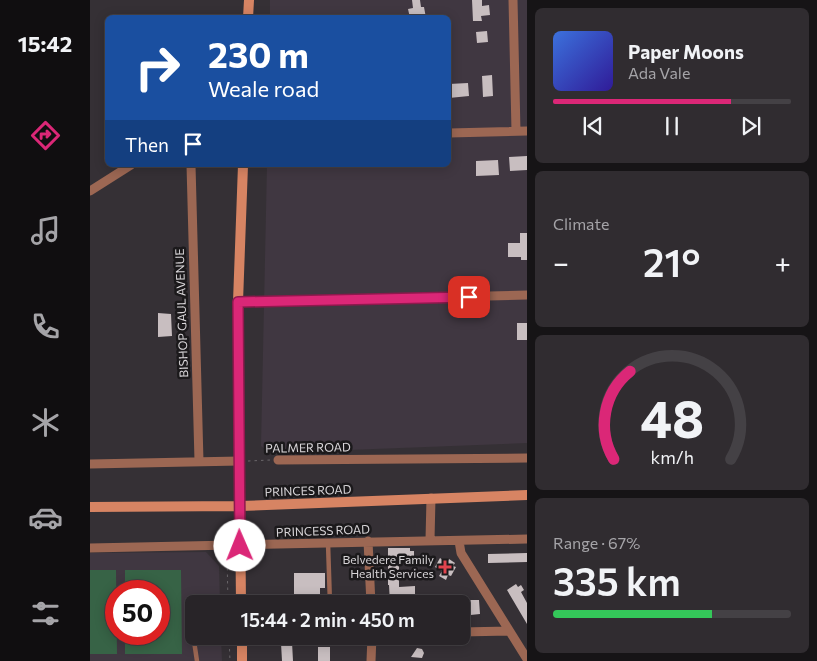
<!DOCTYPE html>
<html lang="en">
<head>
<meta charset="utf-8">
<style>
  :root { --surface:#282428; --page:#302c30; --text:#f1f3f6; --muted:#a5a4a8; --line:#444145; --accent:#db2777 }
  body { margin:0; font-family:Commissioner,sans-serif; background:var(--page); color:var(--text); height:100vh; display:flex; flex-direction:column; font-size:19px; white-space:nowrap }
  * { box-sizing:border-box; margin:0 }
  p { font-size:16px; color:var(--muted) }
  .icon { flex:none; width:28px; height:28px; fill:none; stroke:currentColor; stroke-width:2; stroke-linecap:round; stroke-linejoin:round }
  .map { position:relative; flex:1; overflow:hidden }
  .details { display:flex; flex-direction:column; gap:8px; padding:8px; background:#161416; width:290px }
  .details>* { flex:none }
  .guide { position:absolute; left:15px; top:15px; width:346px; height:152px; border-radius:8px; box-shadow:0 2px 12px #0003,0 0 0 1px var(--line); background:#1a4fa0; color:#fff; overflow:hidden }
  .speed { position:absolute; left:15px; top:580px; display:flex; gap:10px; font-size:25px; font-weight:700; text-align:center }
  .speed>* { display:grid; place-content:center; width:65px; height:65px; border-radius:50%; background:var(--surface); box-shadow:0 2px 12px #0003,0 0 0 1px var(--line); line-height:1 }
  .speed .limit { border:8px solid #d22; background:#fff; color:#111 }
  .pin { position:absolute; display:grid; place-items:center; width:42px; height:42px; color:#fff; margin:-21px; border-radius:10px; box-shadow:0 2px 8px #0006 }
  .me { position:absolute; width:55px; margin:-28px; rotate:359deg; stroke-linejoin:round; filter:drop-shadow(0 0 4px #0008) }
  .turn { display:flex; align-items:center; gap:18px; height:105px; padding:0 20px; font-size:22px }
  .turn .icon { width:65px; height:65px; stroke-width:2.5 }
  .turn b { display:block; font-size:35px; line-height:42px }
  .then { display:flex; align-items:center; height:48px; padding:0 20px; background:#0003; gap:10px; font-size:19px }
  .big { font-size:38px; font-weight:600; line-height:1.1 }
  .details .tile { flex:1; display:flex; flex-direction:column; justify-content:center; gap:8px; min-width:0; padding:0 18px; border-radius:8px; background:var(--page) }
  .details .dial { align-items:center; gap:0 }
  .dial svg { height:130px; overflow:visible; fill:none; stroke:var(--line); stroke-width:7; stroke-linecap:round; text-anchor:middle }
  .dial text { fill:var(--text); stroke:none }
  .song { display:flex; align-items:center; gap:15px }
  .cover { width:60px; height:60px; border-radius:8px; background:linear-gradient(135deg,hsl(220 70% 55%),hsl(250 70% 35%)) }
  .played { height:5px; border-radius:2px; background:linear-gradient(90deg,var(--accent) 75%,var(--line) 75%) }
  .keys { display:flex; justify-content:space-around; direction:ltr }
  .heat { display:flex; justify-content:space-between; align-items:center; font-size:28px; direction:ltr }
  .charge { height:8px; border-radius:4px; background:linear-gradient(90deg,#34c759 67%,var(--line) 0) }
  .trip { position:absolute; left:95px; top:595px; width:285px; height:50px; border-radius:8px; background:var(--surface); box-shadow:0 2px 12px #0003,0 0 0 1px var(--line); font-weight:600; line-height:50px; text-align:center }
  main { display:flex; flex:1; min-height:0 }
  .menu { display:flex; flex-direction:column; width:90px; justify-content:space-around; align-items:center; background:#100e10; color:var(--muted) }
  .menu .icon { width:35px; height:35px }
  .menu .current { color:var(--accent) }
  .menu b { font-size:22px; color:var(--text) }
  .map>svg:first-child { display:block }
  .built { fill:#403741; fill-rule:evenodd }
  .green { fill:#376346 }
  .building { fill:#c8bec0 }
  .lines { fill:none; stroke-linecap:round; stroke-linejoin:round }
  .path { stroke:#6a666a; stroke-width:1; stroke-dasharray:2.5 4; stroke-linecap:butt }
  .lane { stroke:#9c6753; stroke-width:4.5 }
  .street { stroke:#9c6753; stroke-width:9 }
  .secondary { stroke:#d78463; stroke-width:10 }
  .route-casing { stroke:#8e194d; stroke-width:12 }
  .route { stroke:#db2777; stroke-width:9 }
  .health-dot { fill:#e0444e; stroke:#1b191b; stroke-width:2 }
  .labels { text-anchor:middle; stroke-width:5; stroke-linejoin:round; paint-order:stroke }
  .street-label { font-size:12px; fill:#d9d6d9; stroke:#1b191b }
  .poi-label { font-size:12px; fill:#d9d6d9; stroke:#1b191b; text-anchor:end }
</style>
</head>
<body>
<main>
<nav class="menu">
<b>15:42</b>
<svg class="icon current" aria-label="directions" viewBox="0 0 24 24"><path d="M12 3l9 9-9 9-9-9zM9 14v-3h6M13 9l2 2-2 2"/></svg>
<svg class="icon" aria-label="music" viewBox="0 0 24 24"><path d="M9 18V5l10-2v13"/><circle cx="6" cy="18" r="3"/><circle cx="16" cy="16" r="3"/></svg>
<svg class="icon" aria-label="phone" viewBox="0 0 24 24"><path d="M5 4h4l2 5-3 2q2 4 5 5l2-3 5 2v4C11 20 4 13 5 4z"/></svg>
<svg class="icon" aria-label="climate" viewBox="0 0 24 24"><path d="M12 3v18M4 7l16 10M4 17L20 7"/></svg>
<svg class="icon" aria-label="car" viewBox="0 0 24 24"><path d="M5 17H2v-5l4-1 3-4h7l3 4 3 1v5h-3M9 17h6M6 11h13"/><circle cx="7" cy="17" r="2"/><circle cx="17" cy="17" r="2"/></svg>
<svg class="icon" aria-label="filters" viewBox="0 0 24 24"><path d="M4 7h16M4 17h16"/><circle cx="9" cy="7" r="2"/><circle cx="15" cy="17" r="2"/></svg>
</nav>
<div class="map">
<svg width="437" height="661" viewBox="0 0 437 661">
  <rect width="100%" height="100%" fill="#353035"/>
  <path class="built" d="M180 0H437V443L180 453 171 446 177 165H359V18L180 17Z
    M116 552 129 566 130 604H104V636H131L132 661H0V553ZM26 591H69V634H26Z"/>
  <path class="green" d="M0 570H26L27 654H0Z
    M35 570H91L92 654H35V634H69V591H35Z"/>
  <path class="building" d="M322 0H330L331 7H334L336 18H320L318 9 323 8Z
    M382 0H392V6L399 5 400 15 391 16 392 21H383Z
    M397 31 398 42 387 43 386 32Z
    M402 75 403 96 393 97 392 76Z
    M378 83 379 96 359 98V84Z
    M437 156V170L420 171 419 157Z
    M408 160 409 175 386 176V161Z
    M430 233H437V260H431V257H418V243H430Z
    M68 313 81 314 82 336 68 337Z
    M427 323H437V340H427Z
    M298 548H320V551H324V559L309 560V587L325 586V604H300L299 585H298Z
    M437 553V562L398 563V554Z
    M350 558 357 563 359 559 365 563 363 566 366 567 361 576 358 575 356 580 349 576 352 571 345 567Z
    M204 573H235V588H230V604H204Z
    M426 584 428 587 431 585 434 590 431 592 437 603V624L417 590Z
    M379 600H389L390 614 371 616V607L379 606Z
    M202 642 203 661H192L191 643Z
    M228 647H240V661H228Z
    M327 648 332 649 334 653 332 658 321 657Z"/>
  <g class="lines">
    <path class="path" d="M158 461 181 460
      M137 555 138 604
      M139 636 140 661"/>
    <path class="lane" d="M238 543 240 604
      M104 641 107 661"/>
    <path class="street" d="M423 0 426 131
      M359 133 437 131
      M101 165 109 461
      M0 191 41 165
      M148 302 437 295
      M188 460 437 458
      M0 464 150 461
      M340 540 341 498
      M278 541 281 604
      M369 541 371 553 437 659
      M0 548 437 539
      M371 632 419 631
      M281 661 282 636"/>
    <path class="secondary" d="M158 18 159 0
      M0 507 150 506 437 495
      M151 604 148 302 153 165
      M152 636V661"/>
  </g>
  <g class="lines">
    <g class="route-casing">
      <path id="route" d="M150 546 148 302 379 297"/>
    </g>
    <use href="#route" class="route"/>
  </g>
  <path class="health-dot" d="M352.5 559.5h5v5h5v5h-5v5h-5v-5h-5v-5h5z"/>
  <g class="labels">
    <g class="street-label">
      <text transform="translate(92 313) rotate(-92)" y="4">BISHOP GAUL AVENUE</text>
      <text transform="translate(218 448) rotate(-1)" y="4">PALMER ROAD</text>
      <text transform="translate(218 491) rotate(-2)" y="4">PRINCES ROAD</text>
      <text transform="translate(233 531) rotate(-2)" y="4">PRINCESS ROAD</text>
    </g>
    <g class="poi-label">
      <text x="344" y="564">Belvedere Family<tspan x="344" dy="14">Health Services</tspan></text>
    </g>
  </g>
</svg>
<div class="speed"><div class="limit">50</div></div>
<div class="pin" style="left:379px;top:297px;background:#d93025"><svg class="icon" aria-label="arrive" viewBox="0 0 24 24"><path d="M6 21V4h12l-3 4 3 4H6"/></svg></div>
<svg class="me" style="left:150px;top:546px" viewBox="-20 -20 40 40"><circle r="19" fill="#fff"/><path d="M0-13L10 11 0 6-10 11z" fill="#db2777"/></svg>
<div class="trip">15:44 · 2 min · 450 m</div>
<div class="guide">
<div class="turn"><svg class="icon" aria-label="right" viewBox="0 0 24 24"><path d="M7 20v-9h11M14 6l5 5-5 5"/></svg><div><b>230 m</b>Weale road</div></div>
<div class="then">Then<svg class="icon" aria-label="arrive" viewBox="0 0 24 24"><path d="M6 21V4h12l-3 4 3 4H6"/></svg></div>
</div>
</div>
<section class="details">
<div class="tile">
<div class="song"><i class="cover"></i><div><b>Paper Moons</b><p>Ada Vale</p></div></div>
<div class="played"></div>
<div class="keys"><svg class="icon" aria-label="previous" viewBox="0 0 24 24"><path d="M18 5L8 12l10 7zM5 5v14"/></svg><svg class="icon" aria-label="pause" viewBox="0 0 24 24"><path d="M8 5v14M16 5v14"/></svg><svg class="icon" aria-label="next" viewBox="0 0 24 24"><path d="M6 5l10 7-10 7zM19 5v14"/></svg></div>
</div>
<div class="tile"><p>Climate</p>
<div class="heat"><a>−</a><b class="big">21°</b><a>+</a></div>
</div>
<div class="tile dial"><svg viewBox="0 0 100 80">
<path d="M14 69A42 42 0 1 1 86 69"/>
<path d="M14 69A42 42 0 0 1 24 15" stroke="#db2777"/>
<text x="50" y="56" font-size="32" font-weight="700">48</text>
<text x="50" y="72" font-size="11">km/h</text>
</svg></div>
<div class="tile"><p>Range · 67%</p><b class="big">335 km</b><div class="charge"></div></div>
</section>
</main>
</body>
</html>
